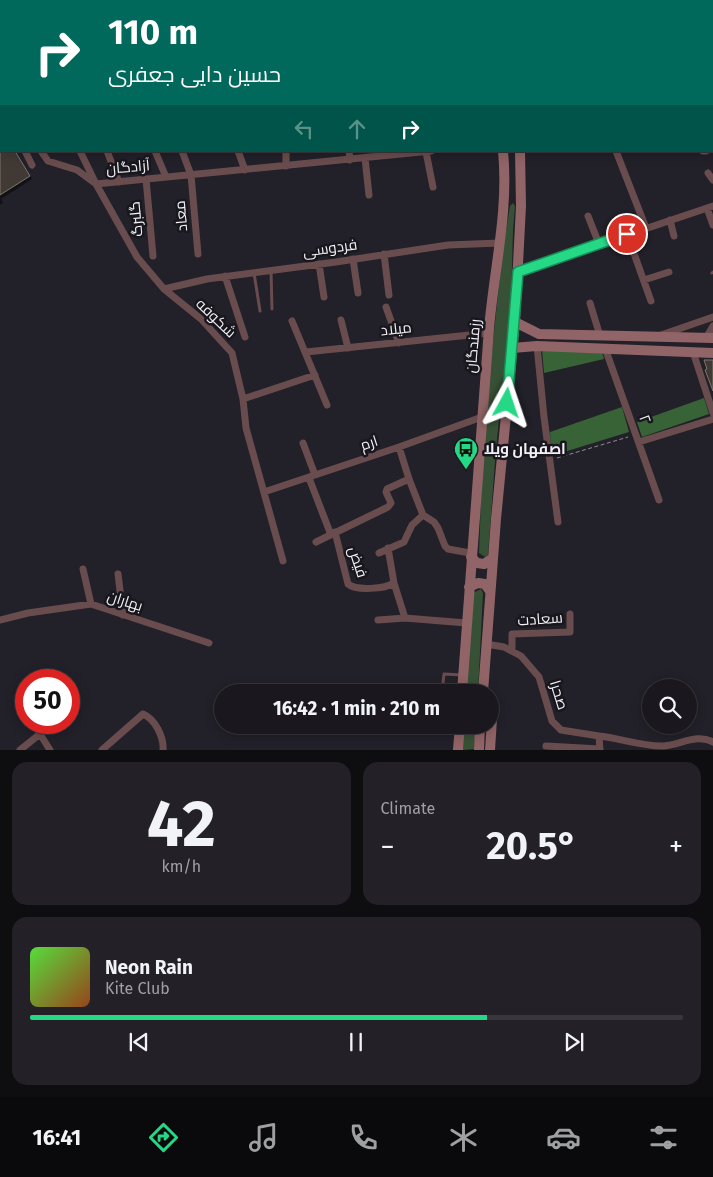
<!DOCTYPE html>
<html lang="en">
<head>
<meta charset="utf-8">
<style>
  :root { --surface:#1a181e; --page:#232127; --text:#f1f3f6; --muted:#9fa0a4; --line:#38373c; --accent:#25d886 }
  body { margin:0; font-family:"Fira Sans",Cairo,sans-serif; background:var(--page); color:var(--text); height:100vh; display:flex; flex-direction:column; font-size:19px; white-space:nowrap }
  * { box-sizing:border-box; margin:0 }
  p { font-size:16px; color:var(--muted) }
  .icon { flex:none; width:28px; height:28px; fill:none; stroke:currentColor; stroke-width:2; stroke-linecap:round; stroke-linejoin:round }
  .map { position:relative; height:750px; overflow:hidden }
  .panel { display:flex; flex-direction:column; gap:12px; padding:12px; background:#0e0d10; flex:1 }
  .panel>* { flex:none }
  .guide { position:absolute; left:0px; top:0px; width:714px; height:152px; box-shadow:0 2px 12px #0003,0 0 0 1px var(--line); background:#00695c; color:#fff; overflow:hidden }
  .tools { position:absolute; left:642px; top:679px; display:grid; gap:10px }
  .tools a { display:grid; place-items:center; width:55px; height:55px; border-radius:50%; background:var(--surface); box-shadow:0 2px 12px #0003,0 0 0 1px var(--line); font-size:25px }
  .speed { position:absolute; left:15px; top:669px; display:flex; gap:10px; font-size:25px; font-weight:700; text-align:center }
  .speed>* { display:grid; place-content:center; width:65px; height:65px; border-radius:50%; background:var(--surface); box-shadow:0 2px 12px #0003,0 0 0 1px var(--line); line-height:1 }
  .speed .limit { border:8px solid #d22; background:#fff; color:#111 }
  .pin { position:absolute; display:grid; place-items:center; width:42px; height:42px; color:#fff; margin:-21px; border:2px solid #fff; border-radius:50%; box-shadow:0 1px 5px #0007 }
  .me { position:absolute; width:55px; margin:-28px; rotate:5deg; stroke-linejoin:round; filter:drop-shadow(0 0 4px #0008) }
  .turn { display:flex; align-items:center; gap:18px; height:105px; padding:0 25px; font-size:22px }
  .turn .icon { width:65px; height:65px; stroke-width:2.5 }
  .turn b { display:block; font-size:35px; line-height:42px }
  .lanes { display:flex; align-items:center; height:48px; padding:0 25px; background:#0003; justify-content:center; gap:25px; direction:ltr }
  .lanes .off { opacity:.35 }
  .big { font-size:38px; font-weight:700; line-height:1.1 }
  .panel .widget { flex:1; display:flex; flex-direction:column; justify-content:center; gap:8px; min-width:0; padding:0 18px; border-radius:15px; background:var(--page) }
  .panel .dial { align-items:center; gap:0 }
  .dial b { font-size:65px; line-height:1 }
  .song { display:flex; align-items:center; gap:15px }
  .cover { width:60px; height:60px; border-radius:8px; background:linear-gradient(135deg,hsl(110 70% 55%),hsl(20 70% 35%)) }
  .played { height:5px; border-radius:2px; background:linear-gradient(90deg,var(--accent) 70%,var(--line) 70%) }
  .keys { display:flex; justify-content:space-around; direction:ltr }
  .heat { display:flex; justify-content:space-between; align-items:center; font-size:28px; direction:ltr }
  .panel .tiles { flex:1; display:grid; gap:12px; grid-template-columns:1fr 1fr }
  .widget:last-child { grid-column:span 2 }
  .trip { position:absolute; left:214px; top:684px; width:285px; height:50px; border-radius:25px; background:var(--surface); box-shadow:0 2px 12px #0003,0 0 0 1px var(--line); font-weight:700; line-height:50px; text-align:center }
  .tabs { display:flex; height:80px; justify-content:space-around; align-items:center; background:#0a0a0c; color:var(--muted) }
  .tabs .icon { width:35px; height:35px }
  .tabs .current { color:var(--accent) }
  .tabs b { font-size:22px; color:var(--text) }
  .map>svg:first-child { display:block }
  .green { fill:#375136 }
  .forest { fill:#376336 }
  .shadow { fill:#0007 }
  .building { fill:#413a34; stroke:#7d766f }
  .lines { fill:none; stroke-linecap:round; stroke-linejoin:round }
  .path { stroke:#8e8c93; stroke-width:1; stroke-dasharray:4 2.5; stroke-linecap:butt }
  .lane { stroke:#694c4e; stroke-width:3 }
  .street { stroke:#694c4e; stroke-width:7 }
  .secondary { stroke:#916467; stroke-width:10 }
  .route-casing { stroke:#188c57; stroke-width:12 }
  .route { stroke:#25d886; stroke-width:9 }
  .labels { text-anchor:middle; stroke-width:5; stroke-linejoin:round; paint-order:stroke }
  .street-label { font-size:15px; fill:#f2f0f6; stroke:#19171e }
  .poi-label { font-size:15px; font-weight:bold; fill:#f2f0f6; stroke:#19171e; text-anchor:start }
</style>
</head>
<body>
<div class="map">
<svg width="713" height="750" viewBox="0 0 713 750">
  <rect width="100%" height="100%" fill="#222028"/>
  <path class="green" d="M513 203 515 206 513 230 511 305 496 448 488 555 485 557 479 553 482 474 490 371 502 256 510 206Z
    M481 589 483 593 478 692H466L473 593Z
    M464 725H476L474 749 463 750Z"/>
  <path class="forest" d="M542 350 602 352 604 359 544 373Z
    M704 398 709 414 642 437 637 422Z
    M622 407 629 432 564 452 563 445 551 447 550 432Z"/>
  <path class="shadow" d="M517 0H585V1H518Z
    M619 0H658L655 1Z
    M681 0H702V1H682Z
    M1 150V151L16 152 32 179 1 199 3 203 0 205Z"/>
  <path class="building" d="M0 151H15L30 176 0 195Z
    M704 360H713V391L705 370 707 369Z"/>
  <g class="lines">
    <path class="path" d="M557 458 628 437"/>
    <path class="lane" d="M271 271 272 309
      M254 273 260 311
      M712 273 713 272
      M442 692 444 674 462 675"/>
    <path class="street" d="M69 0V1
      M179 0V1
      M284 0V1
      M355 0V1
      M395 0V1
      M712 10H713
      M0 25 1 28
      M712 53H713
      M0 88 1 92
      M712 149H713
      M25 151 32 165
      M41 151 48 161 77 170 96 184 137 257 164 289 201 319 232 353 243 399 246 428 283 561
      M80 151 96 184 431 151
      M107 151 119 182
      M155 151 166 177
      M182 151 191 175 198 254
      M238 151 245 170
      M286 151V166
      M349 151 350 160
      M616 151 646 228
      M703 151H706
      M426 152 433 187
      M365 158 369 195
      M708 173 713 180
      M146 179 153 256
      M707 208 713 225
      M588 216 599 244
      M670 220 674 236
      M627 234 651 301
      M384 254 389 295
      M353 259 358 293
      M319 264 324 297
      M517 272 713 206
      M225 276 245 337
      M644 280 669 272
      M164 289 207 279 336 262 448 245 500 243
      M590 303 600 336
      M386 307 399 343
      M341 320 348 348
      M292 321 327 405
      M661 335 713 317
      M706 338 713 326
      M537 346 544 417 558 522
      M605 348 659 500
      M306 352 489 333
      M693 352 713 413
      M243 399 315 375
      M639 442 713 419
      M303 443 315 475
      M399 447 409 479 423 515
      M309 478 331 535
      M264 492 399 447 482 417
      M335 532 348 584C356 591 385 589 394 583L388 548
      M316 542 388 507 391 503 386 492 387 489 409 479
      M379 553 404 542 412 525 423 515 434 522 438 528 445 546 448 549 470 553
      M83 569 91 604
      M118 574 123 615
      M394 583 405 618
      M0 620 28 613 91 604 209 643
      M378 620 405 618 466 623
      M486 644 504 647 521 656 539 677 552 721 561 730 599 736 600 750
      M512 651V634L570 632V614
      M40 734 50 750
      M599 736C619 738 644 747 664 746 680 745 697 733 713 742
      M546 746 600 749
      M20 750 55 722
      M102 750 143 714C155 719 164 737 163 750"/>
    <path class="secondary" d="M486 0V1
      M508 0V1
      M515 322 539 334 713 338
      M512 348 537 346 713 353
      M471 557 477 563 484 564 493 558
      M469 587 478 583 485 584 490 591
      M462 692C470 571 479 450 489 329 494 269 509 211 503 151
      M483 692 496 519 515 322 521 206 520 151
      M490 716 492 719 490 750
      M458 750 460 725
      M479 750 480 725"/>
  </g>
  <g class="lines">
    <g class="route-casing">
      <path id="route" d="M507 403 518 272 627 234"/>
    </g>
    <use href="#route" class="route"/>
  </g>
  <defs>
    <g id="bus-pin" transform="scale(1.25)"><path d="M0 17L-7.5 6A9.5 9.5 0 1 1 7.5 6Z" fill="#25d886" stroke="#19171e"/><path d="M-5-6H5V4H4V6H2V4H-2V6H-4V4H-5ZM-3.5-4V0h7V-4ZM-3.5 1.2v1.5H-2V1.2ZM2 1.2v1.5H3.5V1.2Z" fill="#111"/></g>
  </defs>
  <g fill-rule="evenodd">
    <use href="#bus-pin" x="466" y="449"/>
  </g>
  <g class="labels">
    <g class="street-label">
      <text transform="translate(128 167) rotate(-5)" y="5">آزادگان</text>
      <text transform="translate(181 216) rotate(-95)" y="5">معاد</text>
      <text transform="translate(136 219) rotate(-95)" y="5">گلبرگ</text>
      <text transform="translate(330 248) rotate(-8)" y="5">فردوسی</text>
      <text transform="translate(216 318) rotate(44)" y="5">شکوفه</text>
      <text transform="translate(396 329) rotate(-6)" y="5">میلاد</text>
      <text transform="translate(473 346) rotate(-85)" y="5">رزمندگان</text>
      <text transform="translate(645 419) rotate(70)" y="5">۲</text>
      <text transform="translate(369 443) rotate(-18)" y="5">ارم</text>
      <text transform="translate(358 562) rotate(72)" y="5">فیض</text>
      <text transform="translate(125 601) rotate(18)" y="5">بهاران</text>
      <text transform="translate(540 619) rotate(-4)" y="5">سعادت</text>
      <text transform="translate(559 695) rotate(73)" y="5">صحرا</text>
    </g>
    <g class="poi-label">
      <text x="484" y="454">اصفهان ویلا</text>
    </g>
  </g>
</svg>
<div class="tools">
<a><svg class="icon" aria-label="search" viewBox="0 0 24 24"><circle cx="10" cy="10" r="6"/><path d="M15 15l6 6"/></svg></a>
</div>
<div class="speed"><div class="limit">50</div></div>
<div class="pin" style="left:627px;top:234px;background:#d93025"><svg class="icon" aria-label="arrive" viewBox="0 0 24 24"><path d="M6 21V4h12l-3 4 3 4H6"/></svg></div>
<svg class="me" style="left:507px;top:403px" viewBox="-20 -20 40 40"><path d="M0-17L14 15 0 8-14 15z" fill="#25d886" stroke="#fff" stroke-width="4"/></svg>
<div class="trip">16:42 · 1 min · 210 m</div>
<div class="guide">
<div class="turn"><svg class="icon" aria-label="right" viewBox="0 0 24 24"><path d="M7 20v-9h11M14 6l5 5-5 5"/></svg><div><b>110 m</b>حسین دایی جعفری</div></div>
<div class="lanes"><svg class="icon off" aria-label="left" viewBox="0 0 24 24"><path d="M17 20v-9H6M10 6l-5 5 5 5"/></svg><svg class="icon off" aria-label="ahead" viewBox="0 0 24 24"><path d="M12 20V5M6 11l6-6 6 6"/></svg><svg class="icon" aria-label="right" viewBox="0 0 24 24"><path d="M7 20v-9h11M14 6l5 5-5 5"/></svg></div>
</div>
</div>
<section class="panel">
<div class="tiles">
<div class="widget dial"><b>42</b><p>km/h</p></div>
<div class="widget"><p>Climate</p>
<div class="heat"><a>−</a><b class="big">20.5°</b><a>+</a></div>
</div>
<div class="widget">
<div class="song"><i class="cover"></i><div><b>Neon Rain</b><p>Kite Club</p></div></div>
<div class="played"></div>
<div class="keys"><svg class="icon" aria-label="previous" viewBox="0 0 24 24"><path d="M18 5L8 12l10 7zM5 5v14"/></svg><svg class="icon" aria-label="pause" viewBox="0 0 24 24"><path d="M8 5v14M16 5v14"/></svg><svg class="icon" aria-label="next" viewBox="0 0 24 24"><path d="M6 5l10 7-10 7zM19 5v14"/></svg></div>
</div>
</div>
</section>
<nav class="tabs">
<b>16:41</b>
<svg class="icon current" aria-label="directions" viewBox="0 0 24 24"><path d="M12 3l9 9-9 9-9-9zM9 14v-3h6M13 9l2 2-2 2"/></svg>
<svg class="icon" aria-label="music" viewBox="0 0 24 24"><path d="M9 18V5l10-2v13"/><circle cx="6" cy="18" r="3"/><circle cx="16" cy="16" r="3"/></svg>
<svg class="icon" aria-label="phone" viewBox="0 0 24 24"><path d="M5 4h4l2 5-3 2q2 4 5 5l2-3 5 2v4C11 20 4 13 5 4z"/></svg>
<svg class="icon" aria-label="climate" viewBox="0 0 24 24"><path d="M12 3v18M4 7l16 10M4 17L20 7"/></svg>
<svg class="icon" aria-label="car" viewBox="0 0 24 24"><path d="M5 17H2v-5l4-1 3-4h7l3 4 3 1v5h-3M9 17h6M6 11h13"/><circle cx="7" cy="17" r="2"/><circle cx="17" cy="17" r="2"/></svg>
<svg class="icon" aria-label="filters" viewBox="0 0 24 24"><path d="M4 7h16M4 17h16"/><circle cx="9" cy="7" r="2"/><circle cx="15" cy="17" r="2"/></svg>
</nav>
</body>
</html>
